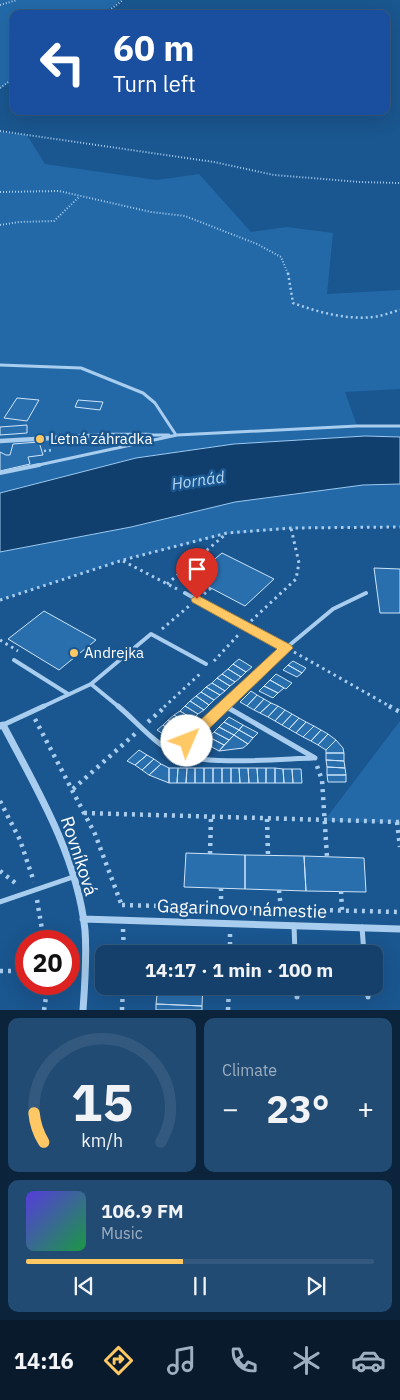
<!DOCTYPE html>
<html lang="en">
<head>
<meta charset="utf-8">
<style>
  :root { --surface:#14406b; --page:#214b73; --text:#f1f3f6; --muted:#9dafc1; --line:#33597e; --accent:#ffc865 }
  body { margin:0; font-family:"IBM Plex Sans",sans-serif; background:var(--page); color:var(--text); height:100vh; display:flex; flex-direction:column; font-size:19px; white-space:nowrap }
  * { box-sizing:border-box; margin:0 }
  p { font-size:16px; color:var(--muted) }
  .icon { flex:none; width:28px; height:28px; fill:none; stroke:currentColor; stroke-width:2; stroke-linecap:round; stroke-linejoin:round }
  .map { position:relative; height:1010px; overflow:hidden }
  .side { display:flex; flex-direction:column; gap:8px; padding:8px; background:#0b233b; flex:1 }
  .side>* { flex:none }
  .banner { position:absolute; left:10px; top:10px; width:380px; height:105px; border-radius:10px; box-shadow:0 5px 20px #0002,0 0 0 1px var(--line); background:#1a4fa0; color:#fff; overflow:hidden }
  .speed { position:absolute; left:15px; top:930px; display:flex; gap:10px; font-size:25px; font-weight:700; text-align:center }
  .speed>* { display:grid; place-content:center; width:65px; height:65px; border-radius:50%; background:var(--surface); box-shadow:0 5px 20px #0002,0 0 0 1px var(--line); line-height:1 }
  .speed .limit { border:8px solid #d22; background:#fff; color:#111 }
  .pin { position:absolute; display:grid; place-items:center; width:42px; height:42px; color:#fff; margin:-51px -21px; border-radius:50% 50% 50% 0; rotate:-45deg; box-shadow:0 0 5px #0007 }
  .pin .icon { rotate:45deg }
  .me { position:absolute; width:55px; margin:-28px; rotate:46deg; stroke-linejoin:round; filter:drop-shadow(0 0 4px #0008) }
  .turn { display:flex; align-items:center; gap:18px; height:105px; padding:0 20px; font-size:22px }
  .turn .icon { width:65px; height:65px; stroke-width:2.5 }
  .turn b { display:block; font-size:35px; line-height:42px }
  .big { font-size:38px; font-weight:800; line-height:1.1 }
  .side .card { flex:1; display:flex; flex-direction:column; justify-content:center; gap:8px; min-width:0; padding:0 18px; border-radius:10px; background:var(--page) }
  .side .dial { align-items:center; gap:0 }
  .dial svg { height:130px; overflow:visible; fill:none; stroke:var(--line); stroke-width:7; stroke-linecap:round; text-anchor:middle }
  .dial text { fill:var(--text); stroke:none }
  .song { display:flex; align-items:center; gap:15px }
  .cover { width:60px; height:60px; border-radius:8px; background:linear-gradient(135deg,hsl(250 70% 55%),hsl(140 70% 35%)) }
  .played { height:5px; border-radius:2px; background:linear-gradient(90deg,var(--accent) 45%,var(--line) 45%) }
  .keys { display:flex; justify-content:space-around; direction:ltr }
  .heat { display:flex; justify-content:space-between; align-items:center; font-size:28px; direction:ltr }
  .side .tiles { flex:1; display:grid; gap:8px; grid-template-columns:1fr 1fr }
  .card:last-child { grid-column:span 2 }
  .trip { position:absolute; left:95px; top:945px; width:288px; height:50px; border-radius:10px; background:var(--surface); box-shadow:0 5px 20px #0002,0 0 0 1px var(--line); font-weight:800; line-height:50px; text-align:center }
  .dock { display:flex; height:80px; justify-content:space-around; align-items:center; background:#081a2b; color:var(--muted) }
  .dock .icon { width:35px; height:35px }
  .dock .current { color:var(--accent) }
  .dock b { font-size:22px; color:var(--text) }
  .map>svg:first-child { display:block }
  .green { fill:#2369a8 }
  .water { fill:#113f6d; stroke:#9bc9f0 }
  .building { fill:#296ead; stroke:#cee5fa }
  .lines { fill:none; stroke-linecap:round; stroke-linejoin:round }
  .path-far3 { stroke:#a8cdee; stroke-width:2; stroke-dasharray:1 2; stroke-linecap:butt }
  .path-far2 { stroke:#a8cdee; stroke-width:2.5; stroke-dasharray:2 3; stroke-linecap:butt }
  .path-far1 { stroke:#a8cdee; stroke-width:3; stroke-dasharray:2.5 4; stroke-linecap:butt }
  .path { stroke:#a8cdee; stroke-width:4.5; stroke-dasharray:3 5; stroke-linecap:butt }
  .service-far2 { stroke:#a8cdee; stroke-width:3 }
  .service-far1 { stroke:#a8cdee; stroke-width:4 }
  .service { stroke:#a8cdee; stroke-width:5 }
  .minor-far1 { stroke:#a8cdee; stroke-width:4.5 }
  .minor { stroke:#a8cdee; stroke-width:7 }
  .route { fill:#ffc865; stroke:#a68242 }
  .poi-dot { fill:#ffc865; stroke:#1a568f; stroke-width:2 }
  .labels { text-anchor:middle; stroke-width:5; stroke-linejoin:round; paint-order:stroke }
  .poi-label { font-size:15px; fill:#fff; stroke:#1a568f; text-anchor:start }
  .water-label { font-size:16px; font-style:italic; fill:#b4d7f5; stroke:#1a568f }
  .near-street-label { font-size:18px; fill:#fff; stroke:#1a568f }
</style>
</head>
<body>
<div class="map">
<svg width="400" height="1010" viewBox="0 0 400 1010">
  <rect width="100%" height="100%" fill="#1a568f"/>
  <path class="green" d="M0 0H121L101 14H14V79L0 89Z
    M0 132 27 135 45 164 157 180 199 174 251 232 287 227 333 233 327 294 400 290V389L345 392 357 426H400V437L365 436 234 444 136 458 0 493Z
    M400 484V527L291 529 228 534 123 560 0 600V552L131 527 235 502 363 485Z
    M400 721V823L324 821Z"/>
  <path class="water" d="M365 436 400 437V484L363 485 235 502 131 527 0 552V493L136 458 234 444Z"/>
  <path class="building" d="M17 398 39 400 27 421 4 418Z
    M78 400 103 402 100 410 75 407Z
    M27 425V433L0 435V427Z
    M39 442 43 455 28 457 30 464 0 471V452L6 455H10L13 444Z
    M222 553 274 579 245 606 192 578Z
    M374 568 400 569V613H380Z
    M44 611 96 640 59 670 8 639Z
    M239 659 252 667 246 672 233 664Z
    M293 661 306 668 302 673 288 665Z
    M233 664 246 672 241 677 228 669Z
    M288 665 302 673 297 677 283 670Z
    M228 669 241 677 235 682 222 674Z
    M222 674 235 682 230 686 217 678Z
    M276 674 292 683 286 689 270 680Z
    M217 678 230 686 225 691 212 683Z
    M270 680 284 688 278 693 264 686Z
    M212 683 225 691 220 695 206 687Z
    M264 686 278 693 273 698 259 691Z
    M206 687 220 695 214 700 201 692Z
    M251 691 257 695 247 706 240 702Z
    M201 692 214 700 209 705 196 696Z
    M257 695 264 699 254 710 247 706Z
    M196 696 209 705 204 710 190 701Z
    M264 699 271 703 260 713 254 710Z
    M190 701 204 710 198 714 185 706Z
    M271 703 278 706 268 717 260 713Z
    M185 706 198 714 193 719 180 711Z
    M278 706 285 710 275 721 268 717Z
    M285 710 292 714 282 725 275 721Z
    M180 711 193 719 188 724 174 715Z
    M292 714 299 718 289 729 282 725Z
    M174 715 188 724 182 729 168 720Z
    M229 717 243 725 239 730 224 722Z
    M299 718 306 722 296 733 289 729Z
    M168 720 182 729 176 734 163 725Z
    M224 722 239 730 234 735 219 727Z
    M306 722 314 726 303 737 296 733Z
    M163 725 176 734 170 739 157 730Z
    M243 725 258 733 253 738 239 730Z
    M314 726 321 730 311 741 303 737Z
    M219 727 234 735 229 740 214 732Z
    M239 730 253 738 248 744 234 735Z
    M321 730 328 734 318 745 311 741Z
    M214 732 229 740 224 745 209 737Z
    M328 734 336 740 326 750 318 745Z
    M234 735 248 744 243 748 219 751Z
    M209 737 224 745 219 751 205 743Z
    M336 740 343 748 344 753H326V750Z
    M139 750 147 755 135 765 127 761Z
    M326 753H344V761L326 760Z
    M147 755 154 759 142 770 135 765Z
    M154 759 161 764 149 775 142 770Z
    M326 760 344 761 345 768 327 767Z
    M161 764 169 768V783L149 775Z
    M327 767 345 768 346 775H327Z
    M169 768H178L177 783H169Z
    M178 768H187L186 783H177Z
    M187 768H195V783H186Z
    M195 768H204V783H195Z
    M204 768H213V783H204Z
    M213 768H222V783H213Z
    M222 768H231V783H222Z
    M231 768H239L240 783H231Z
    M239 768H248L249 783H240Z
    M248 768H257L258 783H249Z
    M257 768H266V783H258Z
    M266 768H275V783H266Z
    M275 768 283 769 284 783H275Z
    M283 769H292L293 783H284Z
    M292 769H301L302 783H293Z
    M327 775H346V782H328Z
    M186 853 245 855V889L184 887Z
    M245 855 304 856 306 891 245 889Z
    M304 856 364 858 366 892 306 891Z
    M161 946 204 947V954H160Z
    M158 986H203L202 1006 156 1004Z
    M156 1004 202 1006V1010H156Z"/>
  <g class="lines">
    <path class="path-far3" d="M0 5 17 0
      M104 14 123 0
      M0 88 14 78
      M0 131 214 162 274 175 360 182 400 183
      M0 192 59 191 151 212 185 216 257 244 281 257 288 274
      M0 225 19 222 54 221 79 197"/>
    <path class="path-far2" d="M288 273 293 303C318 312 346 320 373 317 383 316 391 312 400 310
      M44 451 53 450"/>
    <path class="path-far1" d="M123 561 177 589
      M167 584 226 534
      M204 594 211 588
      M0 600 123 560 227 533 291 528 400 527
      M251 621 296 579 299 563 291 528
      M162 629 189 606
      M0 640 18 651
      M294 652 391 707
      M214 661 240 633
      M164 707 202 672"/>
    <path class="path" d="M389 706 400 712
      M35 719 95 834 122 906
      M148 722 166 706
      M317 766 322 780 327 857
      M73 789 136 733
      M0 801 20 840 34 882
      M84 813 400 822
      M267 819 268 855
      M397 822 400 847
      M210 854 211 818
      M0 871 18 885
      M221 888V908
      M279 890 281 909
      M341 891 342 910
      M37 900 44 941
      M122 905 400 912
      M123 929 124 954
      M230 934V954
      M0 971H26
      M44 1010 48 984
      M122 1010 123 986
      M228 1010 229 986"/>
    <path class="service-far2" d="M0 365 81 368 143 393 155 403 176 435
      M149 435H169
      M34 466 177 435 357 426H400"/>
    <path class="service-far1" d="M0 473 39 465
      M185 593 286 648 224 705 228 707
      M286 648 333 609 366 593
      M14 660 68 694
      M91 684 119 707
      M42 707 91 684 151 634 206 664
      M222 707 224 705"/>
    <path class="service" d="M118 706C136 721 153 742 174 753 203 766 279 759 313 758
      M225 706 315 758
      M3 725 44 706
      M175 753 223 706
      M0 902 73 877
      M294 925 295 954
      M362 927 364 954
      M297 986V997
      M367 986 368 997"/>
    <path class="minor-far1" d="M0 441 107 435H149"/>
    <path class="minor" d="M0 726 3 725C37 789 77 856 85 930 87 956 85 983 83 1010
      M83 919 400 929"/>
  </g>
  <path class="route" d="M197 595 291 645 293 648 192 745 187 746 182 745 180 741 182 737 277 649 192 602 191 599Z"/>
  <g class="poi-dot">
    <circle cx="40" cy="439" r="5"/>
    <circle cx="74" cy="653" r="5"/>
  </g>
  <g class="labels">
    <g class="poi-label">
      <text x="50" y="444">Letná záhradka</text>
      <text x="84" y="658">Andrejka</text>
    </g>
    <g class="water-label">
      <text transform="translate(198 480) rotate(-8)" y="6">Hornád</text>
    </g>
    <g class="near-street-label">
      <text transform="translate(79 856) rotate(72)" y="6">Rovníková</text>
      <text transform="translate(242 909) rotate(2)" y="6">Gagarinovo námestie</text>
    </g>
  </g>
</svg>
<div class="speed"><div class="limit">20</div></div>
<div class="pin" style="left:197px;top:599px;background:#d93025"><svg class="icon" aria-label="arrive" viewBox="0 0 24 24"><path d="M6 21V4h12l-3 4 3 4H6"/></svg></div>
<svg class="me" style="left:187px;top:741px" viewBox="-20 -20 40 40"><circle r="19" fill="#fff"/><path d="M0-13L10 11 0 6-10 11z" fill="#ffc865"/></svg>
<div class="trip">14:17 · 1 min · 100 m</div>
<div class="banner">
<div class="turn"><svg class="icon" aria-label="left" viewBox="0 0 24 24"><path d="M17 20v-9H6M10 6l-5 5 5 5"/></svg><div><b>60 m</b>Turn left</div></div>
</div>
</div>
<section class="side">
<div class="tiles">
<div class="card dial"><svg viewBox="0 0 100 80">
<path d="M14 69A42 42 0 1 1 86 69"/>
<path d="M14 69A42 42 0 0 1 8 51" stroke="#ffc865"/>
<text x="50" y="56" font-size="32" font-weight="700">15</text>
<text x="50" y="72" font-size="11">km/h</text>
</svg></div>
<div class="card"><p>Climate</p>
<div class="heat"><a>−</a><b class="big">23°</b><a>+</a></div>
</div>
<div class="card">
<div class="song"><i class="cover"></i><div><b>106.9 FM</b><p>Music</p></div></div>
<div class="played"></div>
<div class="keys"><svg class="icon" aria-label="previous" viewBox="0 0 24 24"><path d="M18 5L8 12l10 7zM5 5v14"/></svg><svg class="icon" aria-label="pause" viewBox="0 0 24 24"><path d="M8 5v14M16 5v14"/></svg><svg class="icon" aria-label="next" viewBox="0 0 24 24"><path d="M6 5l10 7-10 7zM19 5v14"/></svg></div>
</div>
</div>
</section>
<nav class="dock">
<b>14:16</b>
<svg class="icon current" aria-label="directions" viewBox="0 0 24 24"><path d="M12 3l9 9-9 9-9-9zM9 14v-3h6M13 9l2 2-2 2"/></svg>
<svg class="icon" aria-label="music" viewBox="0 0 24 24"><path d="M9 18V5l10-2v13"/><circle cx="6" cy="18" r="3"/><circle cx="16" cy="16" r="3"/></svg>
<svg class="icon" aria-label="phone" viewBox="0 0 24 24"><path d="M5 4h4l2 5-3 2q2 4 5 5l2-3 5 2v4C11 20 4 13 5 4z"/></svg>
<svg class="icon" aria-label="climate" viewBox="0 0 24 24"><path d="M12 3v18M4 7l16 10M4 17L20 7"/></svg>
<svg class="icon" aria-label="car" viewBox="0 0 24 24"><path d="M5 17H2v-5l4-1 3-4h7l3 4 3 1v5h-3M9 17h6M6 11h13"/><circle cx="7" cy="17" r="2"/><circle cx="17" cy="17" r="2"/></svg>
</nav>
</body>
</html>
